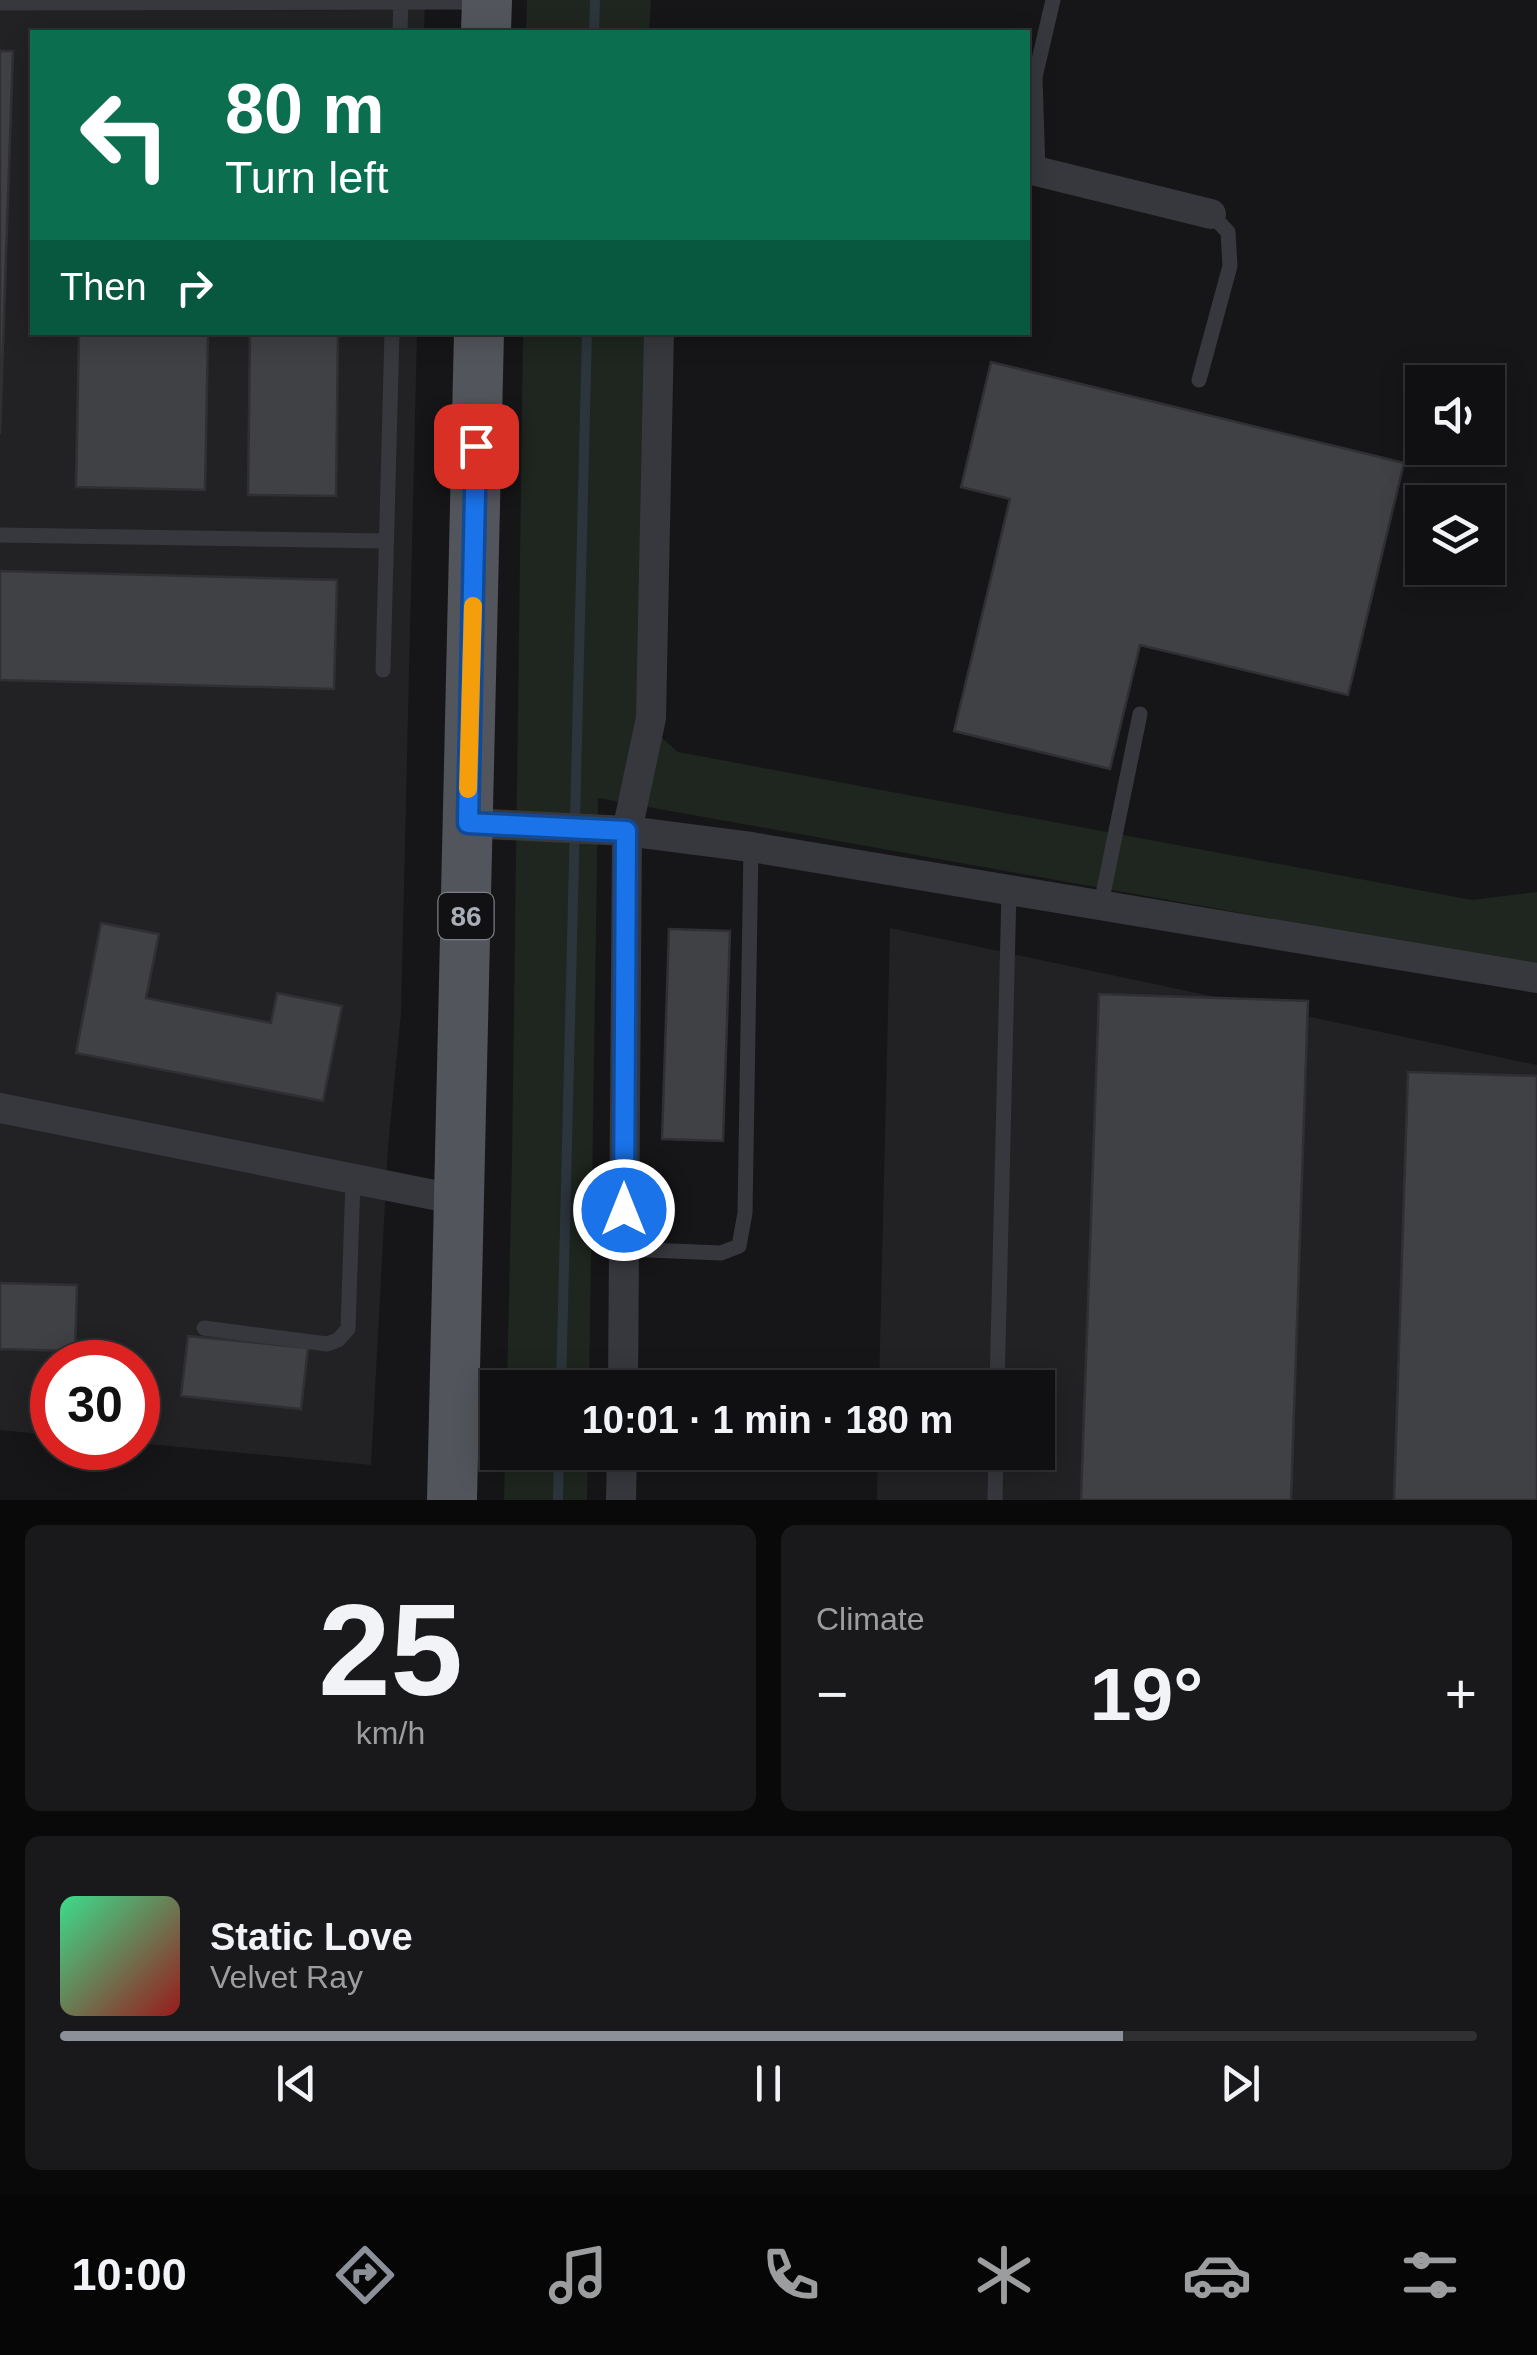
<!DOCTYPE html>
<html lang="en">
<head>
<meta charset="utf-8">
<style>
  :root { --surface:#101012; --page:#19191b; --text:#f1f3f6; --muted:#9c9d9f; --line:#303032; --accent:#8c9099 }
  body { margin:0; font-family:Helvetica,sans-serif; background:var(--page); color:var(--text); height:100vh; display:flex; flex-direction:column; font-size:38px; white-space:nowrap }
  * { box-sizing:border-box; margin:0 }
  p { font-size:32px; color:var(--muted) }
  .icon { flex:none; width:55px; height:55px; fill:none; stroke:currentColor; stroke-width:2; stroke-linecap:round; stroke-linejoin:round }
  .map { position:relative; height:1500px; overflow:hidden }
  .details { display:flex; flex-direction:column; gap:25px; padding:25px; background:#09090a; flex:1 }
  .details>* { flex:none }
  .guide { position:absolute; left:30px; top:30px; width:1000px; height:305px; border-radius:0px; box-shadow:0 5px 25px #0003,0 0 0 2px var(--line); background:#0b6e4f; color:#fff; overflow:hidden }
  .tools { position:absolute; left:1405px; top:365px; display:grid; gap:20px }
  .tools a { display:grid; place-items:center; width:100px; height:100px; border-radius:0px; background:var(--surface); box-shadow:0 5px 25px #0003,0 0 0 2px var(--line); font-size:50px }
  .speed { position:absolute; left:30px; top:1340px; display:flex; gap:20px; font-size:50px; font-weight:700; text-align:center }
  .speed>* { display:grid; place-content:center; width:130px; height:130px; border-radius:50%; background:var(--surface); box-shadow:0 5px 25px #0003,0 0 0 2px var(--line); line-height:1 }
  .speed .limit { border:15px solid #d22; background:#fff; color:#111 }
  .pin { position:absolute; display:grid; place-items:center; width:85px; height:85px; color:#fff; margin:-42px; border-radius:20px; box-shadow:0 5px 15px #0006 }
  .me { position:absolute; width:110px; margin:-55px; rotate:0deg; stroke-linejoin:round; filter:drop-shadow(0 0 8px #0008) }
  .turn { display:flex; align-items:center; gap:35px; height:210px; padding:0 30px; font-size:45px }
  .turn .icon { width:130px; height:130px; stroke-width:2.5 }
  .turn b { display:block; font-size:70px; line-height:85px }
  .then { display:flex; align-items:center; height:95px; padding:0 30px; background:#0003; gap:20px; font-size:38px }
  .big { font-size:75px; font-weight:700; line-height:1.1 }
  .details .tile { flex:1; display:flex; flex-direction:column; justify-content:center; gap:15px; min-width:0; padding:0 35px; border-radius:15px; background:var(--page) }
  .details .dial { align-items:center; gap:0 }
  .dial b { font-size:130px; line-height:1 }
  .song { display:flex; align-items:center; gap:30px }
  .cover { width:120px; height:120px; border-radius:15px; background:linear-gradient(135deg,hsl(150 70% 55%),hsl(0 70% 35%)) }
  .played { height:10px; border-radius:5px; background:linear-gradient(90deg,var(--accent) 75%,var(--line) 75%) }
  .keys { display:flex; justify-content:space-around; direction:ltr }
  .heat { display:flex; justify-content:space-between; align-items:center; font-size:55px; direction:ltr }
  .details .tiles { flex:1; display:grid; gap:25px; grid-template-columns:1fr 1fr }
  .tile:last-child { grid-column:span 2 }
  .trip { position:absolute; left:480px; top:1370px; width:575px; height:100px; border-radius:0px; background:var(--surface); box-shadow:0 5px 25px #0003,0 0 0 2px var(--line); font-weight:700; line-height:100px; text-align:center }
  .dock { display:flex; height:160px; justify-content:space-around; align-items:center; background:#060607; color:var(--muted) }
  .dock .icon { width:70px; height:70px }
  .dock .on { color:var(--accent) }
  .dock b { font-size:45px; color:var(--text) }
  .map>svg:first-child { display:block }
  .built { fill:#222225 }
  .green { fill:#1e261f }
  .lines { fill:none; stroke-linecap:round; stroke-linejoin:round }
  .stream { stroke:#2c353c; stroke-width:10 }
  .building { fill:#404145; stroke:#303034; stroke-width:2.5 }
  .lane { stroke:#37383d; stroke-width:15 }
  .street { stroke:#37383d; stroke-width:30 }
  .primary { stroke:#53555c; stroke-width:50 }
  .route-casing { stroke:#114b97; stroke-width:25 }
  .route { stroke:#1a73e8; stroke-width:18 }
  .slow { stroke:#f59e0b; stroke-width:18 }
  .labels { text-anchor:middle; stroke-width:9; stroke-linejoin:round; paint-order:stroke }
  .shield { fill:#111113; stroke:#7b7e86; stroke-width:2.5 }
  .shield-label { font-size:28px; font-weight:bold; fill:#a8adb8 }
</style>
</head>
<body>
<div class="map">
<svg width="1537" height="1500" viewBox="0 0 1537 1500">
  <rect width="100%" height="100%" fill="#161618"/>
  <path class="built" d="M0 0H425L424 32H32V332L417 333 401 1013 388 1147 371 1465 138 1443V1362H52V1435L0 1430Z
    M890 928 1537 1065V1500H877L878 1453 1038 1452V1388L879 1387Z"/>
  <path class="green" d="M527 0H651L649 32H526Z
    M523 333H655L652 729 678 752 1472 900 1537 892V966L598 798 589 1387 507 1388 512 1160Z
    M505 1453H588L587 1500H504Z"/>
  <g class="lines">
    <path class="stream" d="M594 32 595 0
      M561 1388 587 332
      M558 1500 559 1452"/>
  </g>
  <path class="building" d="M0 51H13L0 434Z
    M79 332H208L205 490 76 487Z
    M250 332H338L336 496 248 495Z
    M991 362 1404 463 1348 695 1140 645 1110 769 954 731 1010 499 961 487Z
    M0 571 337 580 334 689 0 680Z
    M101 923 159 934 146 998 271 1023 277 993 342 1006 323 1101 76 1053Z
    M669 929 730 931 723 1141 662 1139Z
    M1099 994 1308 1001 1291 1500H1081Z
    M1408 1072 1537 1076V1500H1394Z
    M0 1283 77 1285 75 1351 0 1349Z
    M188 1336 308 1348 301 1409 181 1396Z"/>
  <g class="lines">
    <path class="lane" d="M0 3 483 2
      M400 32 401 0
      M1038 172 1035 77 1053 0
      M1199 380 1230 266 1228 232 1211 214
      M0 535 386 541
      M383 670 392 332
      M1101 904 1140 714
      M624 1249 721 1253 739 1246 745 1213 751 847
      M204 1328 327 1344 338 1340 348 1329 353 1180
      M997 1388 1009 890
      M995 1500 996 1452"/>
    <path class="street" d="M1028 169 1211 214
      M468 823 627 831 751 847 1537 978
      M0 1108 459 1200
      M623 1388 627 831 651 718 659 332
      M621 1500 622 1452"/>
    <path class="primary" d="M486 32 487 0
      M452 1500 479 332"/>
  </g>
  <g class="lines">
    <g class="route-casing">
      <path id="route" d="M476 446 468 823 626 831 624 1210"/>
    </g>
    <use href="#route" class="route"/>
    <path class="slow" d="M468 789 473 606"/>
  </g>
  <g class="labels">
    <rect class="shield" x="438.5" y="893" width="55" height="46" rx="8"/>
    <g class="shield-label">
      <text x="466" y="926">86</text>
    </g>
  </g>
</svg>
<div class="tools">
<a><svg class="icon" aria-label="sound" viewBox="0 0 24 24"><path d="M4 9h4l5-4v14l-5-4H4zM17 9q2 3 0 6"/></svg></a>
<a><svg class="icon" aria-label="layers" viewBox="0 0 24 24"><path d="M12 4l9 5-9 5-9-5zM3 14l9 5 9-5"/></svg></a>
</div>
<div class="speed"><div class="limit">30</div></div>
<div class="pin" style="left:476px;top:446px;background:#d93025"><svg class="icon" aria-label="arrive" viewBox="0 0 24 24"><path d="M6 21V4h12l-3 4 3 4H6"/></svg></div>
<svg class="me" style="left:624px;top:1210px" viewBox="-20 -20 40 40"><circle r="17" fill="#1a73e8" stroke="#fff" stroke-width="3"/><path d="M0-11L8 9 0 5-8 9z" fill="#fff"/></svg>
<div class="trip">10:01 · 1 min · 180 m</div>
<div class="guide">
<div class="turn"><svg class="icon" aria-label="left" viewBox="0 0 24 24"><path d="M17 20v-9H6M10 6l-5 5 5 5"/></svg><div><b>80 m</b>Turn left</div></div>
<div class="then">Then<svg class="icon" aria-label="right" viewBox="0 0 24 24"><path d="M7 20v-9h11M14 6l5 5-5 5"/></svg></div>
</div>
</div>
<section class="details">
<div class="tiles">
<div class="tile dial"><b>25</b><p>km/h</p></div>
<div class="tile"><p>Climate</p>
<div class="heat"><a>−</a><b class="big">19°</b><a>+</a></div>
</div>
<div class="tile">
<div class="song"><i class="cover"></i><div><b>Static Love</b><p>Velvet Ray</p></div></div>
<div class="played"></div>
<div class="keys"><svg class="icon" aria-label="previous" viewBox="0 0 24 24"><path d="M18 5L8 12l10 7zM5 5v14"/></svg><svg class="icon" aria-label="pause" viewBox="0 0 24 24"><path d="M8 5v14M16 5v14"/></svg><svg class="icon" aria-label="next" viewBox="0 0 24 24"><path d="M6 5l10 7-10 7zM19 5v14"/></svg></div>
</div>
</div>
</section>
<nav class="dock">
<b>10:00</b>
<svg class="icon on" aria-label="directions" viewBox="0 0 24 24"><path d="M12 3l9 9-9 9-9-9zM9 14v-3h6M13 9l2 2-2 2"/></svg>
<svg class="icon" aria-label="music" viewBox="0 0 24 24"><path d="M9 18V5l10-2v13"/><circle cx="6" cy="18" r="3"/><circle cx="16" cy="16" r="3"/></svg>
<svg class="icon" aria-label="phone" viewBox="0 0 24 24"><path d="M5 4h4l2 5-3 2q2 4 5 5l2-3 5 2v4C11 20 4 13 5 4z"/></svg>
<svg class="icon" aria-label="climate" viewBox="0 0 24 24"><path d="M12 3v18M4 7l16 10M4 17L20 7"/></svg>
<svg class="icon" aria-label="car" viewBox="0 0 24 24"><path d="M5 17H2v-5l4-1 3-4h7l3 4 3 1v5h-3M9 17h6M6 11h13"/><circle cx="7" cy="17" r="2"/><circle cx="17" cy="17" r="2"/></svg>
<svg class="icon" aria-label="filters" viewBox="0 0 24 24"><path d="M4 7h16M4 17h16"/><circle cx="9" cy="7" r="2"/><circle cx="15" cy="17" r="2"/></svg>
</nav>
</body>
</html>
